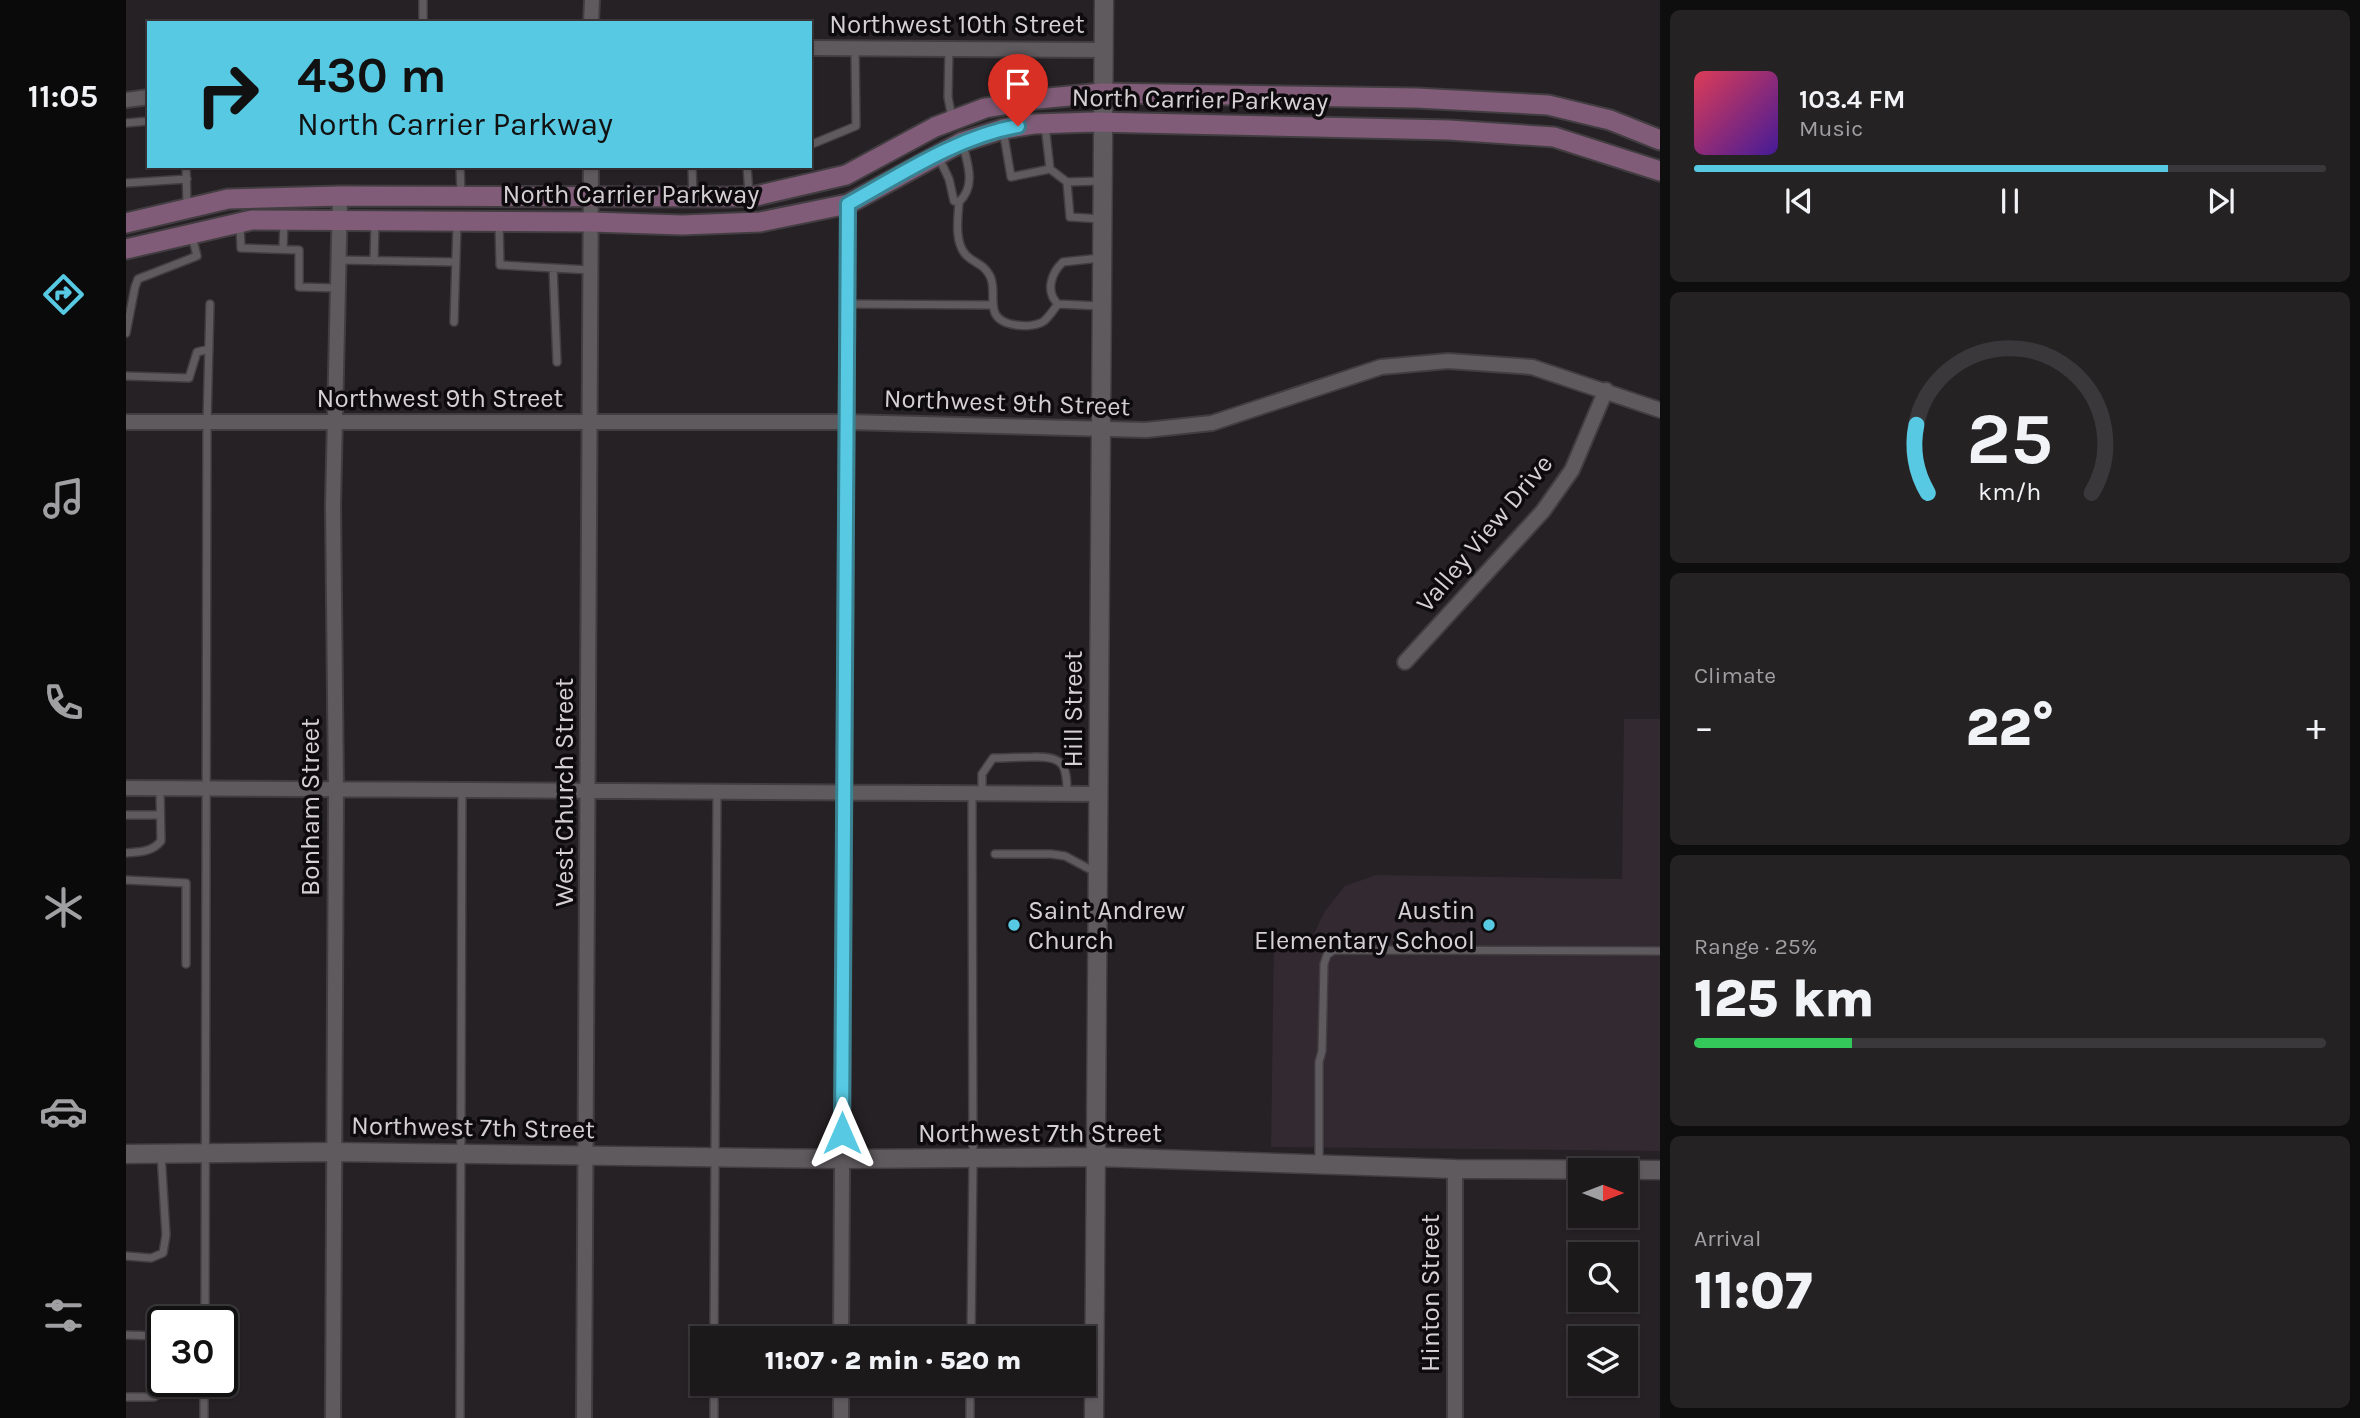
<!DOCTYPE html>
<html lang="en">
<head>
<meta charset="utf-8">
<style>
  :root { --surface:#1c191b; --page:#252224; --text:#f1f3f6; --muted:#a0a0a3; --line:#3a383a; --accent:#57c9e2 }
  body { margin:0; font-family:Karla,sans-serif; background:var(--page); color:var(--text); height:100vh; display:flex; flex-direction:column; font-size:26px; white-space:nowrap }
  * { box-sizing:border-box; margin:0 }
  p { font-size:23px; color:var(--muted) }
  .icon { flex:none; width:38px; height:38px; fill:none; stroke:currentColor; stroke-width:2; stroke-linecap:round; stroke-linejoin:round }
  .map { position:relative; flex:1; overflow:hidden }
  .sheet { display:flex; flex-direction:column; gap:10px; padding:10px; background:#0f0e0f; width:700px }
  .sheet>* { flex:none }
  .top-card { position:absolute; left:21px; top:21px; width:665px; height:147px; border-radius:0px; box-shadow:0 2px 5px #0004,0 0 0 2px var(--line); background:#57c9e2; color:#111; overflow:hidden }
  .needle { width:46px; rotate:90deg }
  .tools { position:absolute; left:1442px; top:1158px; display:grid; gap:14px }
  .tools a { display:grid; place-items:center; width:70px; height:70px; border-radius:0px; background:var(--surface); box-shadow:0 2px 5px #0004,0 0 0 2px var(--line); font-size:35px }
  .speed { position:absolute; left:21px; top:1306px; display:flex; gap:14px; font-size:35px; font-weight:700; text-align:center }
  .speed>* { display:grid; place-content:center; width:91px; height:91px; border-radius:50%; background:var(--surface); box-shadow:0 2px 5px #0004,0 0 0 2px var(--line); line-height:1 }
  .speed .limit { border:4px solid #111; border-radius:10px; background:#fff; color:#111 }
  .pin { position:absolute; display:grid; place-items:center; width:60px; height:60px; color:#fff; margin:-72px -30px; border-radius:50% 50% 50% 0; rotate:-45deg; box-shadow:0 0 7px #0007 }
  .pin .icon { rotate:45deg }
  .me { position:absolute; width:77px; margin:-38px; rotate:0deg; stroke-linejoin:round; filter:drop-shadow(0 0 5px #0008) }
  .turn { display:flex; align-items:center; gap:24px; height:147px; padding:0 35px; font-size:32px }
  .turn .icon { width:91px; height:91px; stroke-width:2.5 }
  .turn b { display:block; font-size:49px; line-height:60px }
  .big { font-size:52px; font-weight:800; line-height:1.1 }
  .sheet .widget { flex:1; display:flex; flex-direction:column; justify-content:center; gap:10px; min-width:0; padding:0 24px; border-radius:10px; background:var(--page) }
  .sheet .dial { align-items:center; gap:0 }
  .dial svg { height:182px; overflow:visible; fill:none; stroke:var(--line); stroke-width:7; stroke-linecap:round; text-anchor:middle }
  .dial text { fill:var(--text); stroke:none }
  .song { display:flex; align-items:center; gap:21px }
  .cover { width:84px; height:84px; border-radius:10px; background:linear-gradient(135deg,hsl(350 70% 55%),hsl(260 70% 35%)) }
  .played { height:7px; border-radius:4px; background:linear-gradient(90deg,var(--accent) 75%,var(--line) 75%) }
  .keys { display:flex; justify-content:space-around; direction:ltr }
  .heat { display:flex; justify-content:space-between; align-items:center; font-size:38px; direction:ltr }
  .charge { height:10px; border-radius:5px; background:linear-gradient(90deg,#34c759 25%,var(--line) 0) }
  .trip { position:absolute; left:564px; top:1326px; width:406px; height:70px; border-radius:0px; background:var(--surface); box-shadow:0 2px 5px #0004,0 0 0 2px var(--line); font-weight:800; line-height:70px; text-align:center }
  main { display:flex; flex:1; min-height:0 }
  .tab-bar { display:flex; flex-direction:column; width:126px; justify-content:space-around; align-items:center; background:#0b0a0b; color:var(--muted) }
  .tab-bar .icon { width:49px; height:49px }
  .tab-bar .on { color:var(--accent) }
  .tab-bar b { font-size:32px; color:var(--text) }
  .map>svg:first-child { display:block }
  .built { fill:#332930 }
  .lines { fill:none; stroke-linecap:round; stroke-linejoin:round }
  .service-casing { stroke:#423d40; stroke-width:10 }
  .minor-casing { stroke:#423d40; stroke-width:18 }
  .tertiary-casing { stroke:#423d40; stroke-width:21 }
  .secondary-casing { stroke:#423d40; stroke-width:23 }
  .service { stroke:#5f5a5e; stroke-width:7 }
  .minor { stroke:#5f5a5e; stroke-width:14 }
  .tertiary { stroke:#5f5a5e; stroke-width:18 }
  .secondary { stroke:#805c78; stroke-width:19 }
  .route-casing { stroke:#398393; stroke-width:18 }
  .route { stroke:#57c9e2; stroke-width:12 }
  .poi-dot { fill:#57c9e2; stroke:#0d0b0d; stroke-width:2.5 }
  .labels { text-anchor:middle; stroke-width:7; stroke-linejoin:round; paint-order:stroke }
  .street-label { font-size:26px; fill:#d4d0d3; stroke:#0d0b0d }
  .poi-label { font-size:26px; fill:#d4d0d3; stroke:#0d0b0d; text-anchor:start }
</style>
</head>
<body>
<main>
<nav class="tab-bar">
<b>11:05</b>
<svg class="icon on" aria-label="directions" viewBox="0 0 24 24"><path d="M12 3l9 9-9 9-9-9zM9 14v-3h6M13 9l2 2-2 2"/></svg>
<svg class="icon" aria-label="music" viewBox="0 0 24 24"><path d="M9 18V5l10-2v13"/><circle cx="6" cy="18" r="3"/><circle cx="16" cy="16" r="3"/></svg>
<svg class="icon" aria-label="phone" viewBox="0 0 24 24"><path d="M5 4h4l2 5-3 2q2 4 5 5l2-3 5 2v4C11 20 4 13 5 4z"/></svg>
<svg class="icon" aria-label="climate" viewBox="0 0 24 24"><path d="M12 3v18M4 7l16 10M4 17L20 7"/></svg>
<svg class="icon" aria-label="car" viewBox="0 0 24 24"><path d="M5 17H2v-5l4-1 3-4h7l3 4 3 1v5h-3M9 17h6M6 11h13"/><circle cx="7" cy="17" r="2"/><circle cx="17" cy="17" r="2"/></svg>
<svg class="icon" aria-label="filters" viewBox="0 0 24 24"><path d="M4 7h16M4 17h16"/><circle cx="9" cy="7" r="2"/><circle cx="15" cy="17" r="2"/></svg>
</nav>
<div class="map">
<svg width="1534" height="1418" viewBox="0 0 1534 1418">
  <rect width="100%" height="100%" fill="#262124"/>
  <path class="built" d="M1498 719H1534V1151L1145 1147 1148 940H1185L1199 911 1219 886 1250 875 1496 879Z"/>
  <g class="lines">
    <g class="service-casing">
      <path id="service" d="M297 23V0
        M823 49 822 97 826 118
        M0 123 23 121
        M877 130 885 177 924 169 919 125
        M684 145 730 126 729 49
        M812 156 823 179 828 201 833 202C850 186 842 165 837 145
        M60 166 61 207
        M334 166 335 194
        M566 166 567 197
        M621 166 623 194
        M924 169 941 182
        M0 183 61 179
        M833 202C832 218 828 242 840 255 849 264 857 263 864 276 870 288 864 301 869 313 875 327 907 329 918 321 923 317 928 309 932 304
        M975 219 944 217 941 182 975 181
        M373 222 374 265 464 270
        M114 226 115 248 173 250V287L212 288
        M157 249 158 221
        M213 260 329 262
        M248 261 249 222
        M427 268 431 362
        M722 304 867 305
        M974 306 932 304C919 292 925 273 937 262L974 258
        M328 322 331 225
        M0 333 9 287 12 279 71 256 66 236
        M0 376 63 378 71 352 83 349
        M856 794V774L867 758C880 758 894 757 907 757 937 756 941 764 941 793
        M0 815H34
        M0 853C14 852 26 852 35 841L34 789
        M869 854H925L939 856 969 872
        M0 880 60 883V964
        M1193 1165V1062L1196 1051 1198 964 1201 955 1208 950 1534 951
        M0 1256 25 1258 37 1253 40 1235 35 1154
        M79 1321 81 422 84 304
        M0 1335 37 1336
        M588 1339 591 791
        M845 1339 847 1159 846 794
        M0 1397H28L44 1387 78 1386
        M78 1418V1384
        M334 1418 336 790
        M588 1418V1384
        M844 1418V1384"/>
    </g>
    <g class="minor-casing">
      <path id="minor" d="M465 23 466 0
        M684 48 978 50
        M0 100 23 97
        M0 422H721L1020 430 1086 423 1255 367 1322 361 1406 367 1534 410
        M1279 662 1417 511 1446 470 1480 390
        M0 788 973 794
        M1329 1169V1418
        M715 1339 722 204
        M207 1418 210 790 207 505 214 196
        M458 1418 465 166
        M715 1418V1384"/>
    </g>
    <g class="tertiary-casing">
      <path id="tertiary" d="M0 1154 207 1152 716 1159 972 1157 1329 1169 1534 1170
        M968 1418 978 0"/>
    </g>
    <g class="secondary-casing">
      <path id="secondary" d="M0 223 102 199 214 196 601 197 630 196 720 175 809 127 859 108 911 99 976 93 1290 98 1422 105 1484 120 1534 140
        M0 249 126 220 465 222 556 225 634 222 722 204 836 142 877 129 908 124 968 122 1323 130 1428 137 1534 171"/>
    </g>
    <use href="#service" class="service"/>
    <use href="#minor" class="minor"/>
    <use href="#tertiary" class="tertiary"/>
    <use href="#secondary" class="secondary"/>
  </g>
  <g class="lines">
    <g class="route-casing">
      <path id="route" d="M716 1133 722 204C776 174 831 137 892 126"/>
    </g>
    <use href="#route" class="route"/>
  </g>
  <g class="poi-dot">
    <circle cx="888" cy="925" r="7"/>
    <circle cx="1363" cy="925" r="7"/>
  </g>
  <g class="labels">
    <g class="street-label">
      <text x="831" y="33">Northwest 10th Street</text>
      <text transform="translate(1074 99) rotate(1)" y="9">North Carrier Parkway</text>
      <text x="505" y="203">North Carrier Parkway</text>
      <text x="314" y="407">Northwest 9th Street</text>
      <text transform="translate(881 402) rotate(2)" y="9">Northwest 9th Street</text>
      <text transform="translate(1358 533) rotate(-50)" y="9">Valley View Drive</text>
      <text transform="translate(947 709) rotate(-90)" y="9">Hill Street</text>
      <text transform="translate(438 792) rotate(-90)" y="9">West Church Street</text>
      <text transform="translate(184 807) rotate(-90)" y="9">Bonham Street</text>
      <text transform="translate(347 1127) rotate(1)" y="9">Northwest 7th Street</text>
      <text x="914" y="1142">Northwest 7th Street</text>
      <text transform="translate(1304 1293) rotate(-90)" y="9">Hinton Street</text>
    </g>
    <g class="poi-label">
      <text x="902" y="919">Saint Andrew<tspan x="902" dy="30">Church</tspan></text>
      <text x="1349" y="919" text-anchor="end">Austin<tspan x="1349" dy="30">Elementary School</tspan></text>
    </g>
  </g>
</svg>
<div class="tools">
<a><svg class="needle" viewBox="-14 -14 28 28"><path d="M0-13l5 13h-10z" fill="#e53935"/><path d="M0 13l5-13h-10z" fill="#a0a0a3"/></svg></a>
<a><svg class="icon" aria-label="search" viewBox="0 0 24 24"><circle cx="10" cy="10" r="6"/><path d="M15 15l6 6"/></svg></a>
<a><svg class="icon" aria-label="layers" viewBox="0 0 24 24"><path d="M12 4l9 5-9 5-9-5zM3 14l9 5 9-5"/></svg></a>
</div>
<div class="speed"><div class="limit">30</div></div>
<div class="pin" style="left:892px;top:126px;background:#d93025"><svg class="icon" aria-label="arrive" viewBox="0 0 24 24"><path d="M6 21V4h12l-3 4 3 4H6"/></svg></div>
<svg class="me" style="left:716px;top:1133px" viewBox="-20 -20 40 40"><path d="M0-17L14 15 0 8-14 15z" fill="#57c9e2" stroke="#fff" stroke-width="4"/></svg>
<div class="trip">11:07 · 2 min · 520 m</div>
<div class="top-card">
<div class="turn"><svg class="icon" aria-label="right" viewBox="0 0 24 24"><path d="M7 20v-9h11M14 6l5 5-5 5"/></svg><div><b>430 m</b>North Carrier Parkway</div></div>
</div>
</div>
<section class="sheet">
<div class="widget">
<div class="song"><i class="cover"></i><div><b>103.4 FM</b><p>Music</p></div></div>
<div class="played"></div>
<div class="keys"><svg class="icon" aria-label="previous" viewBox="0 0 24 24"><path d="M18 5L8 12l10 7zM5 5v14"/></svg><svg class="icon" aria-label="pause" viewBox="0 0 24 24"><path d="M8 5v14M16 5v14"/></svg><svg class="icon" aria-label="next" viewBox="0 0 24 24"><path d="M6 5l10 7-10 7zM19 5v14"/></svg></div>
</div>
<div class="widget dial"><svg viewBox="0 0 100 80">
<path d="M14 69A42 42 0 1 1 86 69"/>
<path d="M14 69A42 42 0 0 1 9 39" stroke="#57c9e2"/>
<text x="50" y="56" font-size="32" font-weight="700">25</text>
<text x="50" y="72" font-size="11">km/h</text>
</svg></div>
<div class="widget"><p>Climate</p>
<div class="heat"><a>−</a><b class="big">22°</b><a>+</a></div>
</div>
<div class="widget"><p>Range · 25%</p><b class="big">125 km</b><div class="charge"></div></div>
<div class="widget"><p>Arrival</p><b class="big">11:07</b></div>
</section>
</main>
</body>
</html>
